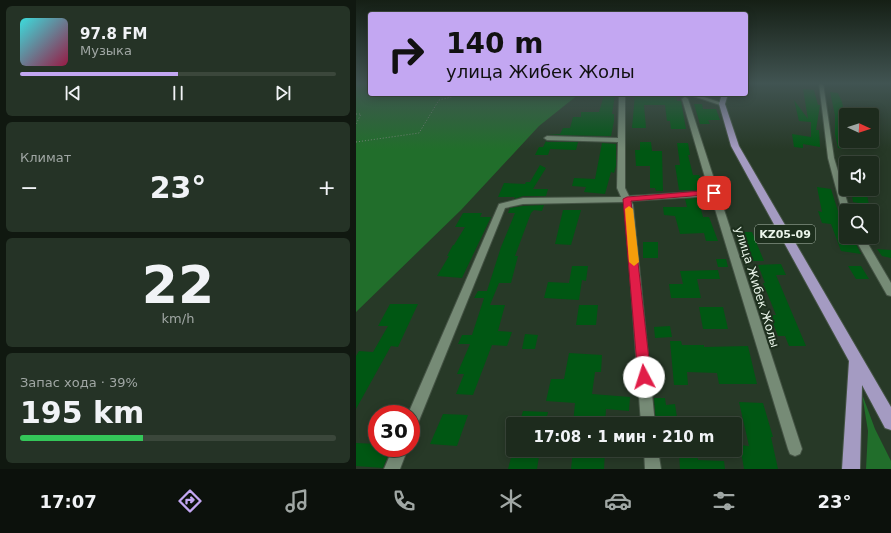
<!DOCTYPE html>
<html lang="ru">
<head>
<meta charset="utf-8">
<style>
  :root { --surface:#1d2b1d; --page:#253326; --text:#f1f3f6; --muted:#a0a7a4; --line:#3b473b; --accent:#c3a7f2 }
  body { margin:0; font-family:"DejaVu Sans",sans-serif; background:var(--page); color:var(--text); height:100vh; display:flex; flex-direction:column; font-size:15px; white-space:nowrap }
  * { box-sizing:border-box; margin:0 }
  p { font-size:13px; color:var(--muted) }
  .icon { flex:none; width:22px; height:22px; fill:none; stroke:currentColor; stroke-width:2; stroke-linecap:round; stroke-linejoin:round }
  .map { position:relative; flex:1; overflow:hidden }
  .panel { display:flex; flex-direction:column; gap:6px; padding:6px; background:#101810; width:356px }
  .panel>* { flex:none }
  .top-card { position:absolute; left:12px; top:12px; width:380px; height:84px; border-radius:4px; box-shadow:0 2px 10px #0003,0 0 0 1px var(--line); background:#c3a7f2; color:#111; overflow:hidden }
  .needle { width:26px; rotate:93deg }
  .fabs { position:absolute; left:483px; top:108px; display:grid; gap:8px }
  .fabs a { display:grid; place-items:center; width:40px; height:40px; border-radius:4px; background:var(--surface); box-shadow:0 2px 10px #0003,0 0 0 1px var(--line); font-size:20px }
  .speed { position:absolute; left:12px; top:405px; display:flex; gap:8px; font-size:20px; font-weight:700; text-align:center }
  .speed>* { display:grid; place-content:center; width:52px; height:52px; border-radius:50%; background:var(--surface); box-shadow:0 2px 10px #0003,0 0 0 1px var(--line); line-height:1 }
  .speed .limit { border:6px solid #d22; background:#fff; color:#111 }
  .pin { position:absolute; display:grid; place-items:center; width:34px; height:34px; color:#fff; margin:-17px; border-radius:8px; box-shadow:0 2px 6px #0006 }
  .me { position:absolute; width:44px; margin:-22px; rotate:355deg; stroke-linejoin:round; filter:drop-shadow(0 0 3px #0008) }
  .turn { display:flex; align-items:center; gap:14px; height:84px; padding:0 12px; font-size:18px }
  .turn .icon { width:52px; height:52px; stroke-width:2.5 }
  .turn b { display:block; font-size:28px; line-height:34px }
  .big { font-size:30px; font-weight:600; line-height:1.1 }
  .panel .card { flex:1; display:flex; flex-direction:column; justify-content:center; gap:6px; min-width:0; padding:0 14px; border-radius:6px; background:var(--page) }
  .panel .dial { align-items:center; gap:0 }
  .dial b { font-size:52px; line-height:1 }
  .song { display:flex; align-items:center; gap:12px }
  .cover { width:48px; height:48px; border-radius:6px; background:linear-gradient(135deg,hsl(180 70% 55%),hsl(340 70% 35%)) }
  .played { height:4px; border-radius:2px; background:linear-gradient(90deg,var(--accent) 50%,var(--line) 50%) }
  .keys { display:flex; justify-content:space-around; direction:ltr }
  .heat { display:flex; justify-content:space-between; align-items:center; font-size:22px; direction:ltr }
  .charge { height:6px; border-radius:3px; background:linear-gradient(90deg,#34c759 39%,var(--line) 0) }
  .trip { position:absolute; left:150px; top:417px; width:236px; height:40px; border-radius:4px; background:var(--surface); box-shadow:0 2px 10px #0003,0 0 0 1px var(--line); font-weight:600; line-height:40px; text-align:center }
  .tabs { display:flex; height:64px; justify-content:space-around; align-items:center; background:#0c110c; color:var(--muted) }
  .tabs .icon { width:28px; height:28px }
  .tabs .active { color:var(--accent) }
  .tabs b { font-size:18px; color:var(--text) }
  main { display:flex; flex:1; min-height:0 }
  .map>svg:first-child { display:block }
  .green { fill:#216e2b }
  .building { fill:#005713 }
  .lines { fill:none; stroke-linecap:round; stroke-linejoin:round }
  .street-casing { stroke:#445344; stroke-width:2 }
  .primary-casing { stroke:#445344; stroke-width:2 }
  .path { stroke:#798879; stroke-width:1; stroke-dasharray:1 2; stroke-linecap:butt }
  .street { fill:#768b76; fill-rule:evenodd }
  .primary { fill:#a49bc2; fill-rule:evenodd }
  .route { fill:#e11d48; stroke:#92132f }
  .slow { fill:#f59e0b }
  .labels { text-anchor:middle; stroke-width:4; stroke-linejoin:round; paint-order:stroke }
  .shield { fill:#1d2f1d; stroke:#acbaac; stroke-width:1 }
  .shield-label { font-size:11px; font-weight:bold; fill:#eaf5ea }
  .street-label { font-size:12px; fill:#eaf5ea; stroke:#1d2f1d }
</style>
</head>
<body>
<main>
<section class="panel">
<div class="card">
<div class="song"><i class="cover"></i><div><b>97.8 FM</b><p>Музыка</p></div></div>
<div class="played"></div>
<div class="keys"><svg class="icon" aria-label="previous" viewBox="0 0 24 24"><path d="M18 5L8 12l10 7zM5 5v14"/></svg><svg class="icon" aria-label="pause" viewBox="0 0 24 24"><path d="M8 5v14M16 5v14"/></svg><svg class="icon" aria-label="next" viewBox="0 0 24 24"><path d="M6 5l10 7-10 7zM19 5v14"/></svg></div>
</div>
<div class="card"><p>Климат</p>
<div class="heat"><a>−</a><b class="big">23°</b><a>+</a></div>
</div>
<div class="card dial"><b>22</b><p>km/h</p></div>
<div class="card"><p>Запас хода · 39%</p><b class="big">195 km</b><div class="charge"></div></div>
</section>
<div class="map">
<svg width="535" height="469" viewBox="0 0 535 469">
  <rect width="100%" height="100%" fill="#273927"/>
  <path class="green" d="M0 83H14V94H223L183 126 105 210 0 312Z
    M506 394 519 429 535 461V469H510L512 431Z"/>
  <path class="building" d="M447 89 458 90 462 105H464L460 130H463L464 147 447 144V148L438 147 436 134 455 137V122L443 121 438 100 452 119Z
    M474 92 482 93 486 102 490 122V149L482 148 479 134V115Z
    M279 94 320 96 321 101H325L330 129H315L314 121H311L309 105H288L290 128H276Z
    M248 95H259L256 114H258V121L255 136 192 135 204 134 207 128H214L217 117H225V112H243Z
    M338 104H346L347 109H360L364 120H352L354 124H344Z
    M190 141 191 142H222L220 150 194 149 192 155H179L183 147H187Z
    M284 142H295L296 151H306L307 191H300L299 188H294V166H280L279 150H284Z
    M246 143 260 144V166L258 173 255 172 249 194 228 192 230 187 216 186 218 178 239 179Z
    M321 143H332L334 155H332L337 175H343L348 190H323L319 165H324Z
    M184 165 190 168 177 189H192L190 196H167L158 199 159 197H142L148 183 169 184 170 182H174Z
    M461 187 475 189 490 237 498 240 505 254 485 251 475 224 466 223 462 211 466 212Z
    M495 189 510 190 513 205 497 202Z
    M342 198 347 217H353L362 241H350L348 233 324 234 319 216 308 215 307 207H331L329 199Z
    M188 205 186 211 178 210 175 213 159 256H162L155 283H143L134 305H149L142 331 156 332 151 346 136 345 117 395 100 394 108 374H101L114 344H102L106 335H116L128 298H118L122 291H131L145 247 159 213H152L154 208 167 206Z
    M207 210H225L215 245 199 244Z
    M107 213H126L124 217H135L106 278 81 276 93 256H91L97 245H98L109 227H99Z
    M381 232H396L408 261H391Z
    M287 242H302V258H287Z
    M521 249 535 250V258L526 256Z
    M360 259H370L372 267H362Z
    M425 264 430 275H420L450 346H433L429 336H422L414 315H420L407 283H409L402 265Z
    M216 266H232L230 281 226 280 223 300 188 298 192 282 213 283Z
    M492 266H505L513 279H500Z
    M362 270 364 279H341L345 298H315L313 284H327L324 271Z
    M34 304H62L42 347 35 346 0 409V356L3 351 17 352 32 326H22Z
    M223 305H242L240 325H220Z
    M343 307H367L372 329H347Z
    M314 326 316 337 299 338 298 327Z
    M169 334 182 335 179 349H166Z
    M314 341H325L326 345H348V347L392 346 401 384H363L361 373 331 372 332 385H318Z
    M213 353 246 355 245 372H239L236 394 274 397 273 411 250 409 249 424H217L219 403 190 401 195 379H208Z
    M298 398H309L310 405 319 404 322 424H300Z
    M383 402 407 403 417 437H415L422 469H388L384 445 393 446Z
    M167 411 192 412 189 424H163Z
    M87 414 112 415 101 446 74 444Z
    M0 443 21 444V448H35L27 468 0 466Z
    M157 450H184L181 469H152Z
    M217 450H249L248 469H215Z
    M323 452H341L342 460 368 461 369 469H324Z"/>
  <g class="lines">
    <g class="street-casing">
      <path id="street" d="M463 83H467L478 158 494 211H490V214L486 211 472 158Z
        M263 94H269V188L273 196 353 191 326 99 329 97 332 99 446 449 444 454 439 456 434 454 432 449 355 196 275 201 277 205 299 424H285L269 205 267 202 167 204 149 208 60 428 55 430V414H52L143 204 167 198 265 197 261 188 262 142 191 140 188 138 191 136 262 138Z
        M331 94H339L369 104 364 105Z
        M498 237H508L535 283V296L531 295Z
        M37 448H52L44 469H28Z
        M288 450H302L305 469H289Z"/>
    </g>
    <g class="primary-casing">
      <path id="primary" d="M366 94H372L369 104 383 146 535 407V430L529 428 506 385 504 469H486L493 361 375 146 363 104Z"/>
    </g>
    <path class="path" d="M0 114H5L0 124
      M0 142 63 133 83 100 108 94"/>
    <use href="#street" class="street"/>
    <use href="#primary" class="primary"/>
  </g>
  <linearGradient id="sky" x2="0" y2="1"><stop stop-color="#151f15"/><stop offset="0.56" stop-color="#415452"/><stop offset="1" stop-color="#415452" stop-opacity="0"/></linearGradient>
  <rect width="535" height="149" fill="url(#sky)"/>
  <path class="route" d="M358 190 362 193 361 194 275 201 295 377 293 382 288 384 284 382 282 377 267 199 271 197Z"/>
  <path class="slow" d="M273 206 277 209 283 262 278 266 273 262 269 209Z"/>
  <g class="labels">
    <rect class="shield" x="399" y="225" width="60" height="18" rx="3"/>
    <g class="shield-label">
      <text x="429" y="238">KZ05-09</text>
    </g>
    <g class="street-label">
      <text transform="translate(401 287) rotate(73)" y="4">улица Жибек Жолы</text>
    </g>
  </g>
</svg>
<div class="fabs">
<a><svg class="needle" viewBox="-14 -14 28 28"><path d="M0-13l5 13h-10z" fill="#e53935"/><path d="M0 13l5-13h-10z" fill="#a0a7a4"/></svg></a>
<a><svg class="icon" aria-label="sound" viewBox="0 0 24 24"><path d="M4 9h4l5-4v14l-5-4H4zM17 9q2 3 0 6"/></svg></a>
<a><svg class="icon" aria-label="search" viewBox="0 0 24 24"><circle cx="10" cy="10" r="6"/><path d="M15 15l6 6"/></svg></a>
</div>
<div class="speed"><div class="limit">30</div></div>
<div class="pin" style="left:358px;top:193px;background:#d93025"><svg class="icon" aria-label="arrive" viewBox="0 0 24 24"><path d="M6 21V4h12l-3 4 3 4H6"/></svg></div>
<svg class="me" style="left:288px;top:377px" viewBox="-20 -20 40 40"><circle r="19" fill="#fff"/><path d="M0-13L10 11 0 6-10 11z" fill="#e11d48"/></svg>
<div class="trip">17:08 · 1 мин · 210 m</div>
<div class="top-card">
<div class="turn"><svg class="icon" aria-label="right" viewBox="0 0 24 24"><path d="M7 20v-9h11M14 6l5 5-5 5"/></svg><div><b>140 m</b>улица Жибек Жолы</div></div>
</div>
</div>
</main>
<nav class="tabs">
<b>17:07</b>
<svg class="icon active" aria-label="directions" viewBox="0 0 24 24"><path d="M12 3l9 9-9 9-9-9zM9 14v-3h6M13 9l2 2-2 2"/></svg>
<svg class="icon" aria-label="music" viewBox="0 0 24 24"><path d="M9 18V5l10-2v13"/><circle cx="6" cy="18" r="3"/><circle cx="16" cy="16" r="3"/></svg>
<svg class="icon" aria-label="phone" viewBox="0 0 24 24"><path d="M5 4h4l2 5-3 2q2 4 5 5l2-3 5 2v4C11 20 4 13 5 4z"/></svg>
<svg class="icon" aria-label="climate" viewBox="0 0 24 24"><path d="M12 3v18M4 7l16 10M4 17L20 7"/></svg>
<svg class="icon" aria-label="car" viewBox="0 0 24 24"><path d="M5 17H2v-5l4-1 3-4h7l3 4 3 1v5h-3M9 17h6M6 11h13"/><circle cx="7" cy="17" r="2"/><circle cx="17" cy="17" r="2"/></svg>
<svg class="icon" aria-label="filters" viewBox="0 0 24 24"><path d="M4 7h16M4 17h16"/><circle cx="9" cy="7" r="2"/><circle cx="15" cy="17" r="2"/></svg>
<b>23°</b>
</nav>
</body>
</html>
